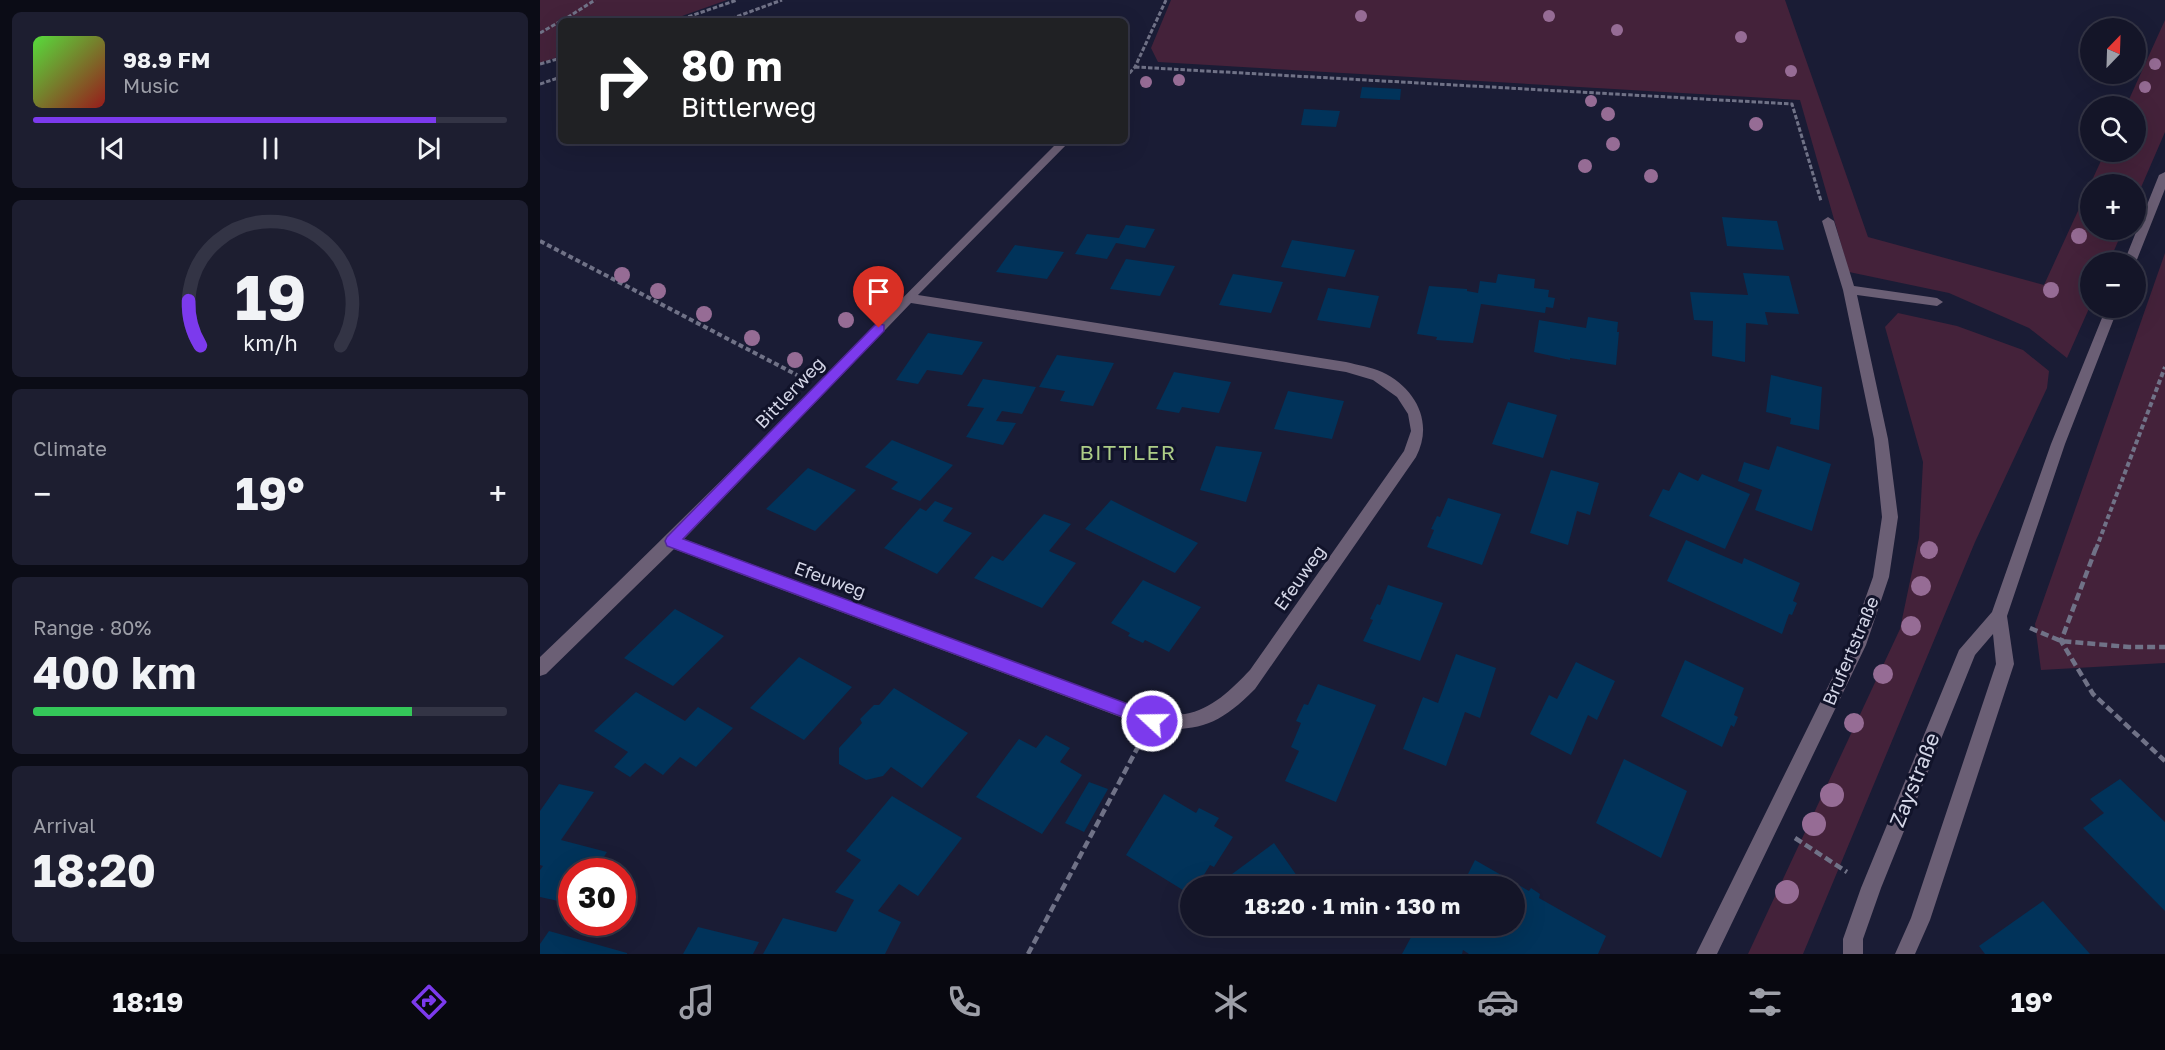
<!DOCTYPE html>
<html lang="en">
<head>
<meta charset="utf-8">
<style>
  :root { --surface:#141528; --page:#1d1e30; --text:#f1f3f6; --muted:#9d9fa8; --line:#333445; --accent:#7c3aed }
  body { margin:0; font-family:"Golos Text",sans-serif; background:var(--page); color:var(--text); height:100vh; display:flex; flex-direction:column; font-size:22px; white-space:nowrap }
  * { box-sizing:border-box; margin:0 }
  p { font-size:20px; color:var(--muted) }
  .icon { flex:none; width:33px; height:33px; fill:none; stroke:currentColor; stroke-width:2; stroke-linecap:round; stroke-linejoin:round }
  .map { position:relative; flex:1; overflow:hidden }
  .sheet { display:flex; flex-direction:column; gap:12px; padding:12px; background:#0b0c16; width:540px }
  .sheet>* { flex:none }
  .top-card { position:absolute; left:18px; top:18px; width:570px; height:126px; border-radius:9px; box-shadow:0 6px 24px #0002,0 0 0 2px var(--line); background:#202124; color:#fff; overflow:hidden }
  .needle { width:39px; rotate:23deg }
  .buttons { position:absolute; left:1540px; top:18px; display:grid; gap:12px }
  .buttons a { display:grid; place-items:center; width:66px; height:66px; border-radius:50%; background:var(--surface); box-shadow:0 6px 24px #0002,0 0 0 2px var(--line); font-size:30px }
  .speed { position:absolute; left:18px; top:858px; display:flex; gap:12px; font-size:30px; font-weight:700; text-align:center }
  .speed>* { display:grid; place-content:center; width:78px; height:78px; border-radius:50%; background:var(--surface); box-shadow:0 6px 24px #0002,0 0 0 2px var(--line); line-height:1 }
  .speed .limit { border:9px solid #d22; background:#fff; color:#111 }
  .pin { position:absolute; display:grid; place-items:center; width:51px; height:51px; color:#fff; margin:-62px -26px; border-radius:50% 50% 50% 0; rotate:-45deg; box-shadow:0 0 6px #0007 }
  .pin .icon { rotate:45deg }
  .me { position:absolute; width:66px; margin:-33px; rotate:291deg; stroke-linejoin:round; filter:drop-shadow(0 0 4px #0008) }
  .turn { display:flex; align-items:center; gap:21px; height:126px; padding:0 24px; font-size:27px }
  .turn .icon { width:78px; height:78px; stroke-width:2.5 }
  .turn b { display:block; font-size:42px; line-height:51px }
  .big { font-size:45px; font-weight:700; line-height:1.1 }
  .sheet .card { flex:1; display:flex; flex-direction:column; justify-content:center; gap:9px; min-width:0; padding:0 21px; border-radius:9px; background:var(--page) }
  .sheet .dial { align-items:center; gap:0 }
  .dial svg { height:156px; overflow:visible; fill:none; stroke:var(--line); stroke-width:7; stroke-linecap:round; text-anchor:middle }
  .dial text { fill:var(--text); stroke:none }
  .song { display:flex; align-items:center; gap:18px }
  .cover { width:72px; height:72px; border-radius:9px; background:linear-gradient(135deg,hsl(110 70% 55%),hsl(0 70% 35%)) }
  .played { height:6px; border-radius:3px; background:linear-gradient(90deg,var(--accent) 85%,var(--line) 85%) }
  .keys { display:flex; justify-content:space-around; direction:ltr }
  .heat { display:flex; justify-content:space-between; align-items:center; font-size:33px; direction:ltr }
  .charge { height:9px; border-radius:4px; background:linear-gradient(90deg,#34c759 80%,var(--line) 0) }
  .trip { position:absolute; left:640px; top:876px; width:345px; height:60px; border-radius:30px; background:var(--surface); box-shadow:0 6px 24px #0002,0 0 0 2px var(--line); font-weight:700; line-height:60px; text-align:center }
  .tabs { display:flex; height:96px; justify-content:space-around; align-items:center; background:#080810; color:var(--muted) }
  .tabs .icon { width:42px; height:42px }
  .tabs .selected { color:var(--accent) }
  .tabs b { font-size:27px; color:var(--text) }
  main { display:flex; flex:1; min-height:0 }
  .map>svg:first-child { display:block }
  .green { fill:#44223a }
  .building { fill:#01335a }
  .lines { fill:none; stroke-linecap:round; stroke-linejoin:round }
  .path-far2 { stroke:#707287; stroke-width:3; stroke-dasharray:4.5 2; stroke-linecap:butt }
  .path-far1 { stroke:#707287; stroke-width:4; stroke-dasharray:5 3; stroke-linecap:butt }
  .path { stroke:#707287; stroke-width:4.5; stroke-dasharray:8 4; stroke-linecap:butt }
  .minor { fill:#6b5f75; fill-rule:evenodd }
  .tree { fill:#966c95 }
  .route { fill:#7c3aed; stroke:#51269a; stroke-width:1.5 }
  .labels { text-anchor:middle; stroke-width:6; stroke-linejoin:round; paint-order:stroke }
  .street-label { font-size:18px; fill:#d4d6e7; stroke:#11132a }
  .quarter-label { font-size:21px; letter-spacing:1.5px; fill:#adcd87; stroke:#11132a }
  .near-street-label { font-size:21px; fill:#d4d6e7; stroke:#11132a }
</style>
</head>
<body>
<main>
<section class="sheet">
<div class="card">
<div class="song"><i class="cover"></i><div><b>98.9 FM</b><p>Music</p></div></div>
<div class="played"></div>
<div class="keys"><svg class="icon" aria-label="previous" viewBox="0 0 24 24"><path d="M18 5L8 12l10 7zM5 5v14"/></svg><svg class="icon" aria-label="pause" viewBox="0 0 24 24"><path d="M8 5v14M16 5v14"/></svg><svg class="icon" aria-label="next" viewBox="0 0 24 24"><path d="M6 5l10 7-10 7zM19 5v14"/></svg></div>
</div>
<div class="card dial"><svg viewBox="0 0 100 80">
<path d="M14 69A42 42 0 1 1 86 69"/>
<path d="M14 69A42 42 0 0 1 8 46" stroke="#7c3aed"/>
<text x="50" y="56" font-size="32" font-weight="700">19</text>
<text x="50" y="72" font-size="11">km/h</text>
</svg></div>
<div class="card"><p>Climate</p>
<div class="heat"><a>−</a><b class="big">19°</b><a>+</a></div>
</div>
<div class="card"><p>Range · 80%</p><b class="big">400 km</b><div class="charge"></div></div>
<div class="card"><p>Arrival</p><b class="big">18:20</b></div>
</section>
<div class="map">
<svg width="1625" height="954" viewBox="0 0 1625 954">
  <rect width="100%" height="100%" fill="#1a1c35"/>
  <path class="green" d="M0 0H187L128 21H21V56L0 63Z
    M631 0H1245L1328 237 1504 285 1565 152H1596V106H1586L1625 20V132L1596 199V184H1551V230H1583L1569 262H1551V304L1527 358 1489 328 1409 293 1309 272 1260 100 618 62 611 48Z
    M1625 253V663L1501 670 1495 624Z
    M1358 313 1417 326 1483 350 1509 371 1507 388 1435 542 1263 954H1208L1360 629 1379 538 1383 462 1345 327Z"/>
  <path class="building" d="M822 87 861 89 860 100 820 98Z
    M764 109 800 111 796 127 761 125Z
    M1182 217 1237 221 1244 250 1187 246Z
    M586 225 615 229 605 248 576 243 567 259 535 254 547 234 579 238Z
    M752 240 815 250 805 277 741 267Z
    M475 245 524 252 507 279 456 272Z
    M586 259 635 266 620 296 570 289Z
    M1203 273 1249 276 1259 314 1225 312 1228 325 1206 323 1205 362 1172 356 1173 321 1154 320 1150 292 1208 295Z
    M693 274 743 282 731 313 679 305Z
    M958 274 995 279 994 288 1009 290 1008 297 1015 298 1013 308 1006 307 1005 313 941 304 933 343 896 340 897 337 877 334 889 286 927 289V291L938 293 940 281 956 283Z
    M788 288 839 296 830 328 777 320Z
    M1048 317 1078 322 1077 332H1079L1076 365 1030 358V360L994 352 999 320 1046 328Z
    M388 333 443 342 422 375 387 370 378 384 356 380Z
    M517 355 574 363 553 406 520 401 525 391 499 387Z
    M634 372 691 382 679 413 642 407 639 413 616 409Z
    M1231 375 1282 387 1279 430 1250 424 1251 418 1226 412Z
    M443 379 496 387 482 414 462 411 456 421 476 423 463 445 426 437 444 408 427 406Z
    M748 391 804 401 792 439 734 429Z
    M968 402 1017 415 1003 458 952 444Z
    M352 440 413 465 380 501 351 489 358 482 325 467Z
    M676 446 722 452 706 502 660 490Z
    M1237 446 1291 464 1272 531 1215 510 1222 490 1198 481 1204 462 1229 470Z
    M268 468 316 490 275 531 226 509Z
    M1011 470 1059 483 1050 515 1037 511 1028 545 990 533Z
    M1139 472 1158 481 1162 474 1210 494 1185 549 1109 516 1123 489 1129 491Z
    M908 498 961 514 942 565 887 547 894 530 891 529 897 516 900 517Z
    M571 500 607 518 658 543 635 573 545 529Z
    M395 501 413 508 403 521 432 533 397 574 344 548 380 508 386 511Z
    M504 514 531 524 509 551 536 563 502 608 434 578 452 556 463 561Z
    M1146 540 1202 564 1204 558 1260 583 1253 601 1257 603 1252 615 1249 614 1242 634 1127 581Z
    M603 580 661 607 629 652 605 640 603 643 588 636 590 633 571 623Z
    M848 585 903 603 880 661 823 641 833 620 830 619 837 604 840 605Z
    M135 609 184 636 133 686 84 658Z
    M916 654 956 668 940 718 925 712 906 766 863 749 883 697 898 703Z
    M259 657 312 687 264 740 210 708Z
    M1145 660 1204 688 1194 715 1198 717 1194 727 1191 725 1182 747 1121 716Z
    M1036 662 1075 681 1057 720 1048 715 1031 755 990 734 1009 695 1017 699Z
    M778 684 836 705 796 802 745 781 759 751 751 747 761 723 756 721 764 704 768 705Z
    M354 688 428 733 382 788 351 767 343 776 326 780 299 764V748L322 723 320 719 334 705H339Z
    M96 692 145 721 158 707 193 728 156 767 140 757 123 775 105 763 90 777 74 767 88 752 54 731Z
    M506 735 530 748 520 762 542 775 502 834 436 797 479 739 496 748Z
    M1084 759 1147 791 1121 858 1056 823Z
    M1580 779 1625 822V911L1543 828 1564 813 1550 799Z
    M549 782 568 789 544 832 525 823Z
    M19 784 54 792 21 840 67 852 54 872H32V904L0 897V870L3 866 0 865V811Z
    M624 794 656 813 659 808 679 818 674 826 693 837 674 867 670 865 657 886H651V895L586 855Z
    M352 796 422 838 378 896 359 884 338 911 361 922 345 954H223L243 918 296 932 314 900 295 892 321 860 306 851Z
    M734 843 764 886H694L688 877Z
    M935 860 989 891 991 888 1000 894 999 898 1066 936 1058 954H929L923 950 922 954H862L877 926H884L898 935 903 926H975V886H922Z
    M1503 901 1550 954H1445L1439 946Z
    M158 927 219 942 213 954H143Z
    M9 931 87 953V954H0V944Z"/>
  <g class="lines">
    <path class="path-far2" d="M22 21 55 0
      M136 21 197 0
      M185 21 242 0
      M0 33 21 21
      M0 64 21 58
      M595 67 1252 104 1281 201
      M585 78 595 67 626 0
      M0 84 21 77"/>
    <path class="path-far1" d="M0 241 257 375
      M1556 549 1625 367"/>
    <path class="path" d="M1556 548 1521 641 1553 694 1625 761
      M1490 628 1521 641 1589 647H1625
      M1255 838 1307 872
      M488 954 599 745"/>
    <path class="minor" d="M519 141H530L378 295 806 362C818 365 831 367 842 372 876 388 894 423 876 457L715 689C679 725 661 731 612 729L134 549 6 674 0 676V657C177 489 346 313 519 141ZM371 303 806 372 833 380 857 397 868 414 871 431 864 451 710 670C692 689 671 710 645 714 634 715 623 713 612 713L144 539Z
      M1625 172V189L1596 262H1584L1619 175Z
      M1288 217 1294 221 1314 286 1397 298 1403 302 1397 306 1317 295 1348 439 1358 517 1349 577 1326 645 1177 954H1156L1309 644 1333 577 1342 517 1334 439 1303 290 1282 221Z
      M1566 308H1578L1525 444 1467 616 1474 664 1390 920 1375 954H1355L1371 918 1456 664 1453 634 1435 655 1341 888 1323 939V954H1303V939L1321 888 1419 650 1452 612 1511 444Z"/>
  </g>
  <g class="tree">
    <circle cx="821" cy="16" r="6"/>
    <circle cx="1009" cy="16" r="6"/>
    <circle cx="1077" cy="30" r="6"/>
    <circle cx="1201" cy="37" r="6"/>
    <circle cx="1615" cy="64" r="6"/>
    <circle cx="1251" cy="71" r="6"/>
    <circle cx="639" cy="80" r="6"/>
    <circle cx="606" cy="82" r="6"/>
    <circle cx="1605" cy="87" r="6"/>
    <circle cx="1051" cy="101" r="6"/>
    <circle cx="1068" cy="114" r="7"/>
    <circle cx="1216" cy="124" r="7"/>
    <circle cx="1073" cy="144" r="7"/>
    <circle cx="1045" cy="166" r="7"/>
    <circle cx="1111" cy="176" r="7"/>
    <circle cx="1539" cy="236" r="8"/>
    <circle cx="82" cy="275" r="8"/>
    <circle cx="1511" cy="290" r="8"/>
    <circle cx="118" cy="291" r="8"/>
    <circle cx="164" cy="314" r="8"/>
    <circle cx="306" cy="320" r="8"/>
    <circle cx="212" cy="338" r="8"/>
    <circle cx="255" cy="360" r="8"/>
    <circle cx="1389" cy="550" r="9"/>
    <circle cx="1381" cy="586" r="10"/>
    <circle cx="1371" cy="626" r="10"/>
    <circle cx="1343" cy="674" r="10"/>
    <circle cx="1314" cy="723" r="10"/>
    <circle cx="1292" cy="795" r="12"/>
    <circle cx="1274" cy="824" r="12"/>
    <circle cx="1247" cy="892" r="12"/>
  </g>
  <path class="route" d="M339 324 344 325V331L143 539 618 715 620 721 618 726 612 728 127 546 125 541 127 537 335 325Z"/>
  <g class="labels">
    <g class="street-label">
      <text transform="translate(250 393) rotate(-46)" y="6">Bittlerweg</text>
      <text transform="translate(760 578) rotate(-55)" y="6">Efeuweg</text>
      <text transform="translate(290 580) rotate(20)" y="6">Efeuweg</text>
      <text transform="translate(1311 651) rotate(-67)" y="6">Brufertstraße</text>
    </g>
    <g class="quarter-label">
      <text x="588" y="460">BITTLER</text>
    </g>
    <g class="near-street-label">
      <text transform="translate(1375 780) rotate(-68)" y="7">Zaystraße</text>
    </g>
  </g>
</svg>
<div class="buttons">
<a><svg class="needle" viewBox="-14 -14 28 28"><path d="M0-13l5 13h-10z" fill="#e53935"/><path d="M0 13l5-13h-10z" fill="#9d9fa8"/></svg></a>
<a><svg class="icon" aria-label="search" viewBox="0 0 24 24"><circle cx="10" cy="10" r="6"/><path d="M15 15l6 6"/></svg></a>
<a>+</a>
<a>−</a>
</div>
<div class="speed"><div class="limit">30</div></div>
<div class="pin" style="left:339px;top:328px;background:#d93025"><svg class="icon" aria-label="arrive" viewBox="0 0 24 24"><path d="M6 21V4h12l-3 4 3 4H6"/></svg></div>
<svg class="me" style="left:612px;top:721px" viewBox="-20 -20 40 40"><circle r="17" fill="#7c3aed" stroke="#fff" stroke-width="3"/><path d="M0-11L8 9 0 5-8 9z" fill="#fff"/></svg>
<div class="trip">18:20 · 1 min · 130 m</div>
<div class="top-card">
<div class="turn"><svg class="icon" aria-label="right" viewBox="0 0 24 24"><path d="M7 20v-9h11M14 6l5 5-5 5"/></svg><div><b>80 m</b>Bittlerweg</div></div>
</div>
</div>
</main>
<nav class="tabs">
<b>18:19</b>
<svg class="icon selected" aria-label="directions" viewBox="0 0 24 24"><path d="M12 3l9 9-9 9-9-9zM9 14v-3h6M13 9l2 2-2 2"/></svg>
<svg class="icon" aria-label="music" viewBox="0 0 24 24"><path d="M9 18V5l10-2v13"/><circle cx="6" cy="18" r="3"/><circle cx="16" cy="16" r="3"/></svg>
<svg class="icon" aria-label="phone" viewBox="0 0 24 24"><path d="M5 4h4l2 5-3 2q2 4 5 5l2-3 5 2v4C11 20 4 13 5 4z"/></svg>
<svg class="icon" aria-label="climate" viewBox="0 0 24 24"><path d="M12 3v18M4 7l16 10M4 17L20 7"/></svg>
<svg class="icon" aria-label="car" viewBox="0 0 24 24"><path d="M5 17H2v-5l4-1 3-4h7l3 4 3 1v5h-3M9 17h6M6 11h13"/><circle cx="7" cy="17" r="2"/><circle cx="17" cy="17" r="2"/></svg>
<svg class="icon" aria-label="filters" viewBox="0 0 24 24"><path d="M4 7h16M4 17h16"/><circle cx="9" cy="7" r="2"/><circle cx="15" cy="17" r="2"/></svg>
<b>19°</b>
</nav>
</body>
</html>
